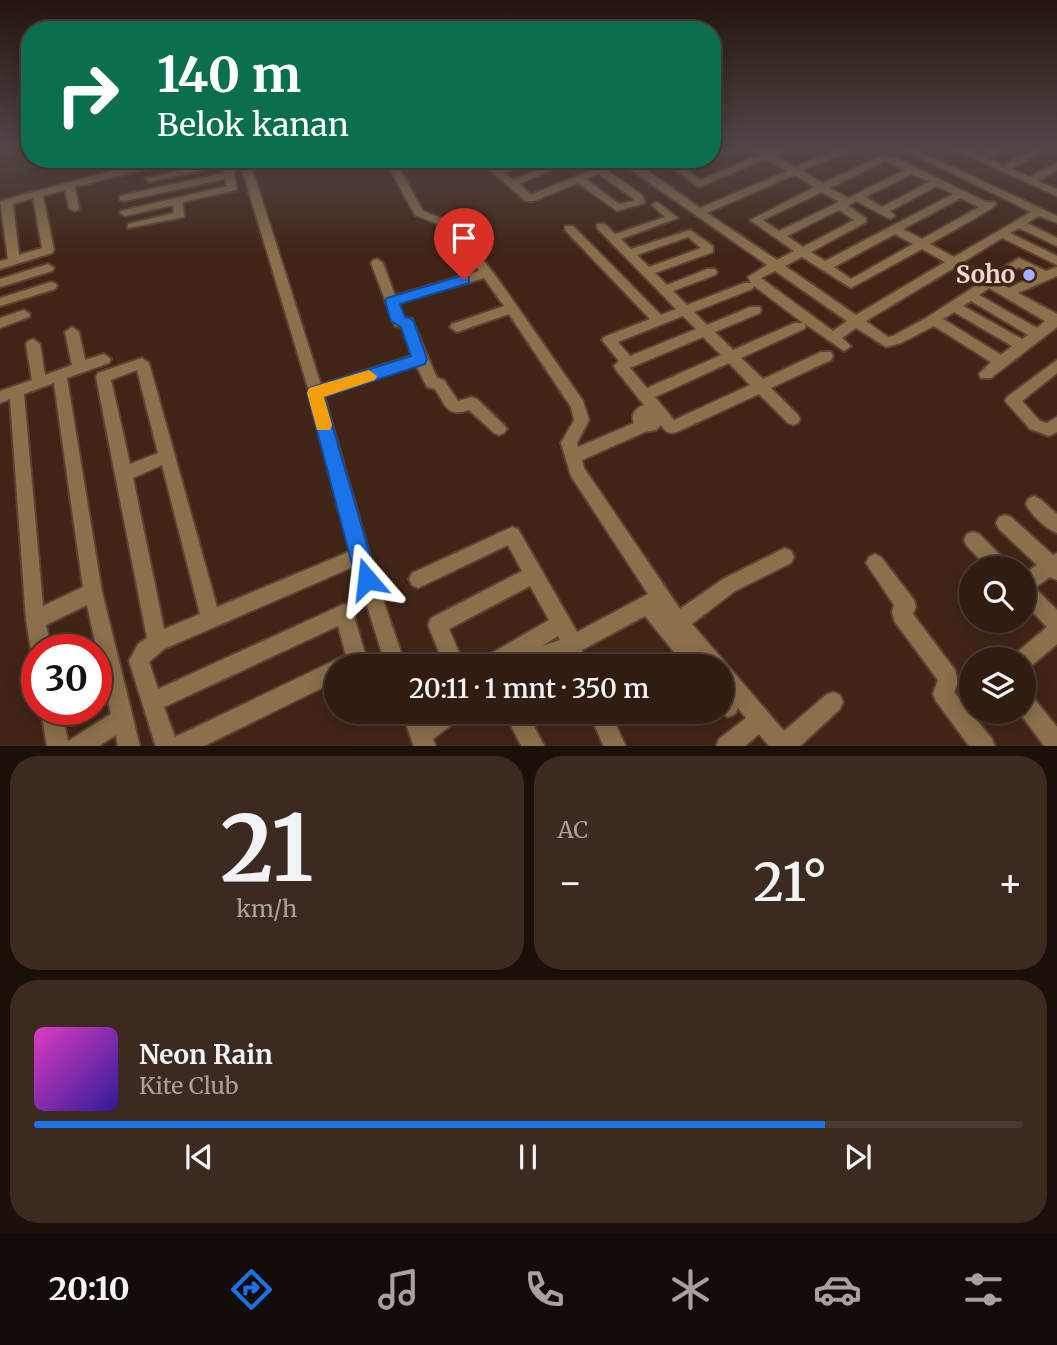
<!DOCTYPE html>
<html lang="id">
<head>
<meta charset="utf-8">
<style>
  :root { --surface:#301c11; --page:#3c291f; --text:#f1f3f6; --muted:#a8a19f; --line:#4b3a31; --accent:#1a73e8 }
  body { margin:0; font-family:Merriweather,serif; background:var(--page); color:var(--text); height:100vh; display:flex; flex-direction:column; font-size:26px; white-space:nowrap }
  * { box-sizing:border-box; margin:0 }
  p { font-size:23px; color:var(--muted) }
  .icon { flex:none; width:38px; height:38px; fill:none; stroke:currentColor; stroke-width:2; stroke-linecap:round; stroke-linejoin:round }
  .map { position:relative; height:746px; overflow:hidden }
  .drawer { display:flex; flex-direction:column; gap:10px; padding:10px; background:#1a0f09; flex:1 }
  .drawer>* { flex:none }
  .guide { position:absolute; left:21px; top:21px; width:700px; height:147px; border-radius:28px; box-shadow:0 4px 18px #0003,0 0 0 2px var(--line); background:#0b6e4f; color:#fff; overflow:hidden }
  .fabs { position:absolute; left:959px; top:556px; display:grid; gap:14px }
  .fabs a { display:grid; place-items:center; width:77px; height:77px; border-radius:50%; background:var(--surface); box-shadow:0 4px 18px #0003,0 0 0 2px var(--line); font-size:35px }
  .speed { position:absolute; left:21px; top:634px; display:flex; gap:14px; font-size:35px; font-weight:700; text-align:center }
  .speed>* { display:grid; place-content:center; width:91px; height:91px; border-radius:50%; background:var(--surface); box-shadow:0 4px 18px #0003,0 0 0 2px var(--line); line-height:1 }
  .speed .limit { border:10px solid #d22; background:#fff; color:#111 }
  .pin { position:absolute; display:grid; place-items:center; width:60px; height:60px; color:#fff; margin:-72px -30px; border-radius:50% 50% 50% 0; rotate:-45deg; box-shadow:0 0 7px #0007 }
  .pin .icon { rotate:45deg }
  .me { position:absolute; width:77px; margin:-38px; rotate:343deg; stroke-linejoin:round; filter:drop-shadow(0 0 5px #0008) }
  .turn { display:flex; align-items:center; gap:24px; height:147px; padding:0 21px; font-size:32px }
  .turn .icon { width:91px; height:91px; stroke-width:2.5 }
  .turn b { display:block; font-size:49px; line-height:60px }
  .big { font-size:52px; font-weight:600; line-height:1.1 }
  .drawer .tile { flex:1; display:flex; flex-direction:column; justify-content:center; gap:10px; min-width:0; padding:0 24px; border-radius:28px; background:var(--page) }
  .drawer .dial { align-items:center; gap:0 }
  .dial b { font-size:91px; line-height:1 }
  .song { display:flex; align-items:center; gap:21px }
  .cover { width:84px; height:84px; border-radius:10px; background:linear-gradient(135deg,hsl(310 70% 55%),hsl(250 70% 35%)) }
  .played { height:7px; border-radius:4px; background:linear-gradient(90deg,var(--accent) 80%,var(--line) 80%) }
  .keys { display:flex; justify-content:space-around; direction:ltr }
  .heat { display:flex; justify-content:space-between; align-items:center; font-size:38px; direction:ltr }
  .drawer .tiles { flex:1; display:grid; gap:10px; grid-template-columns:1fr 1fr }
  .tile:last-child { grid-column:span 2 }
  .trip { position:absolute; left:324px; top:654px; width:410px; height:70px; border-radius:35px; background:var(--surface); box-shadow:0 4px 18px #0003,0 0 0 2px var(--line); font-weight:600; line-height:70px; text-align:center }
  .tab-bar { display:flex; height:112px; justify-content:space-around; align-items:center; background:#130b07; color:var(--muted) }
  .tab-bar .icon { width:49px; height:49px }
  .tab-bar .selected { color:var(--accent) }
  .tab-bar b { font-size:32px; color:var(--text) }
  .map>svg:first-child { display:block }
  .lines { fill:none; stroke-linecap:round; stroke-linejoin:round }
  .minor-casing { stroke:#5b4235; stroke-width:4 }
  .minor { fill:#8a704b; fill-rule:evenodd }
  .route { fill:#1a73e8; stroke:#114b97; stroke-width:2 }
  .slow { fill:#f59e0b }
  .poi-dot { fill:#a3b2fd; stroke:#402517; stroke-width:2.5 }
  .labels { text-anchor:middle; stroke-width:7; stroke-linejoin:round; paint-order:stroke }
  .poi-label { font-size:24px; font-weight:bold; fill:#ebd9d0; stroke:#402517; text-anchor:end }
</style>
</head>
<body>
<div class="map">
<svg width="1057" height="747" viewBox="0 0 1057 747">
  <rect width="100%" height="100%" fill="#402517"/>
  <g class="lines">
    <g class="minor-casing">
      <path id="minor" d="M725 149H738L688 171 700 180 759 155 752 149H762L767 152 775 149H786L774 156 795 167 838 149H849L848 151 802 171 823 183 881 156 896 158 986 202H995L996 204 991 209 930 244 954 257 1031 212 903 149H914L1057 216V223L1039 216 1027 223 1057 238V246L1019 228 1010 233 1057 256V265L1002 238 963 262 989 277 1019 258 1046 271 1057 267V276L1018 293 1057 314V327L991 378H981L979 374 991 362 934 326 901 343 886 347 856 328 842 338 851 346 844 351 804 323 806 326 804 329 741 358 763 379 821 352H831L833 356 831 360 771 388 798 415 800 419 798 423 793 425 788 423 759 394 677 432C669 435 666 432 661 425L656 430 645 432 582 460 584 468 680 609 723 579 785 548 791 551 794 557 791 563 735 591 692 624 784 731 826 695 833 692 840 695 843 702 840 709 799 747H770L759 734 744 747H716L719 739 746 718 738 708 735 714 728 717 719 712 721 667H657L660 660 674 652 645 616 582 650V658L586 667H565L562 658 541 667H512L514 662 506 667H477L480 660 549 620 530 586 449 629 465 667H445L428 625 431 618 522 571 508 545 418 588 412 585 409 579 412 573 512 527 518 529 577 632 648 594 571 476 561 443 574 420 571 407 509 314 457 332 450 327 452 324 504 306 484 278 398 303 404 318 412 319 413 322 437 378 444 380 458 401 472 397 477 399 504 425 507 429 504 433 499 435 494 433 469 410C446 417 447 407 435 389L427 387 416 365 324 396 379 588 406 667H386L355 566 164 649 149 662 158 689 344 604 351 606 353 613 367 660 364 667H336V681L202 747H156L129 661 138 644 147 638 96 377 98 373 142 358 149 363 217 607 351 551 308 388 239 159H249L321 385 412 356 402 327 395 326 371 263 373 260 377 259 383 263 395 296 479 271 446 227 415 215 384 159H394L423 211 454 223 498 279 583 401 589 420 577 443 578 447 634 423C630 414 636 408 644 405L616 370 614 366 619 361 602 340 604 337 650 319 565 230V226H573L661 315 676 309 597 228V224H605L615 234 665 217 652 205 657 202 678 218 621 239 631 249 690 230 713 246V252L655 273 667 285 707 269H715L717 272 715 275 673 291 687 305 744 283H751L748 277 767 265 623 164 607 170 643 196 645 203 617 211 578 183 534 201H526L477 159H488L499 168 520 159H534L504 173 513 180 564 159H578L519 184 531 195 617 159H631L700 208 787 171 766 159 699 187 659 159H671L681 167 699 159H712V154ZM885 161 905 170 848 198 830 188ZM599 174 634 199V201L619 204 586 179ZM912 174 929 182 882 207 865 197ZM794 175 815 187 750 220 794 251 777 260 707 213ZM937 186 953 194 825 261 811 252 866 222V218L848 206 856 201 890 219 895 216 890 211ZM822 192 839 202 779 231 763 220ZM961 198 979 207 922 239 903 229ZM839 210 854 220 803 247 787 236ZM895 234 913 244 851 279 834 267ZM688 237 701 248 649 267 637 255ZM922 249 945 262 856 315 785 266 802 257 851 288ZM1019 267 1035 276 1009 288 998 282ZM954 268 980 283 926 318 893 336 888 337 866 321ZM775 271 847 321 833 331 761 278ZM754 286 803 323H794L733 350 715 332 760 313 761 310 760 307H750L707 325 694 312 752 289ZM989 288 1045 321 1037 328 979 295ZM971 301 1028 335 1022 339 963 306ZM954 312 1012 346 1001 355 943 319ZM683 316 696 329 630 356 618 342ZM703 337 721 355 647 388 630 368ZM729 363 750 385 674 420 655 397ZM137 370 158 453 130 464 111 380ZM162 465 200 614 164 629 133 478ZM338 626 346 655 175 737 164 707ZM558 636 560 640 542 646Z
        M953 149H965L982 156 983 153 991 149H1002L986 158 1003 165 1035 149H1045L1011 169 1030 177 1057 163V170L1038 181 1057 189V196Z
        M165 159H185L75 187 79 208 78 210 74 211 69 208 65 190 43 196 54 250 52 253 0 269V261L8 259 0 201 111 171ZM33 198 42 248 19 255 13 204Z
        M221 159H231L237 188 236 190 183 202 184 217 128 228V224L174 213 173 205 125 216 120 213 121 211 227 186 225 179 124 201 120 200V196L224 173 222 166 150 182 145 179Z
        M48 264 54 268 52 271 0 287V279Z
        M51 282 55 283 57 286 55 289 0 306V298Z
        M24 310 30 314 29 317 0 328V318Z
        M72 327 79 332 85 360 104 354 111 359 109 363 67 378 102 592 140 747H118L116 735 97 747H47L41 709H61L68 741 111 714 87 605 46 625 51 649H37V657L31 649 26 620 10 399 0 403V391L32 380 26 344 28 341 33 339 40 344 45 375 72 365 65 332ZM54 383 83 587 43 606 24 394Z
        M1057 360V373L1022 401 1040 421 1047 423 1057 417V432L1049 436 1030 429 1005 401 1007 397Z
        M1034 496 1040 499 1057 514V533C1046 529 1031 515 1026 504L1028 499Z
        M1005 515 1011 517 1053 555 1057 553V580L1050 577 1035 588 1057 610V644L1030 667 1024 670V660H1013L1016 653 1047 627 1024 603V574L1037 565 999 529 996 523 999 517Z
        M973 532 979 534 1008 563 1011 569H989L967 546 964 540 967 534Z
        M875 554 881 557 914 600 916 607 913 614 955 670 958 683 954 692 992 739 995 747H970L936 701 933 694 938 680 895 622 892 612 894 605 866 563 869 557Z
        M1024 692 1031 695 1057 727V747H1045L1019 712H1024Z
        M402 712H422L425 719 434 712H462L459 719 433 739 436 747H414Z
        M504 712H526L545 747H522Z
        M589 712H610L626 747H604Z"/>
    </g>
    <use href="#minor" class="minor"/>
  </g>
  <linearGradient id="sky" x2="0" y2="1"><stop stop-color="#23140d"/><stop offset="0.59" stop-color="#534647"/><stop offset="1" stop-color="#534647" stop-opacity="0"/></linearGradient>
  <rect width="1057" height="253" fill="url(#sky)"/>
  <path class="route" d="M464 275 469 277V283L400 304 405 317 412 319 414 322 427 359 425 364 324 397 377 579 374 586 367 589 359 586 356 579 307 393 309 388 411 356 401 327 391 321 385 301 387 298Z"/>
  <path class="slow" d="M369 370 377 376 375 380 324 397 332 425 330 430H317L307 393 309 388Z"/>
  <circle class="poi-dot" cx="1029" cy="275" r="7"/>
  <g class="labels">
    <g class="poi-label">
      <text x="1015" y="283">Soho</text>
    </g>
  </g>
</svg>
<div class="fabs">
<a><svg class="icon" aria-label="search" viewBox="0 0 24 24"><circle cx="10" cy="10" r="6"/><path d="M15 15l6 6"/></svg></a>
<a><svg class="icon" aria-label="layers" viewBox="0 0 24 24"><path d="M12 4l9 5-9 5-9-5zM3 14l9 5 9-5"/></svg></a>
</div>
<div class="speed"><div class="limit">30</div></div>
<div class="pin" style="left:464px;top:280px;background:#d93025"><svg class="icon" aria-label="arrive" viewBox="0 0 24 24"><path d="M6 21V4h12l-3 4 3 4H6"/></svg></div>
<svg class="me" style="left:367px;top:579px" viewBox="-20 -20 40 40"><path d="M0-17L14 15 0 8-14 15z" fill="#1a73e8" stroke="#fff" stroke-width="4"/></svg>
<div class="trip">20:11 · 1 mnt · 350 m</div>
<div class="guide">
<div class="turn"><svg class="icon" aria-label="right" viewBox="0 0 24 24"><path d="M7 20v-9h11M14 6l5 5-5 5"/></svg><div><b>140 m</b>Belok kanan</div></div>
</div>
</div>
<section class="drawer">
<div class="tiles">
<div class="tile dial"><b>21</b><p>km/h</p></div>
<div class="tile"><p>AC</p>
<div class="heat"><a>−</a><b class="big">21°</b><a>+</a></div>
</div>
<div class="tile">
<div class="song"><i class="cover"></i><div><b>Neon Rain</b><p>Kite Club</p></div></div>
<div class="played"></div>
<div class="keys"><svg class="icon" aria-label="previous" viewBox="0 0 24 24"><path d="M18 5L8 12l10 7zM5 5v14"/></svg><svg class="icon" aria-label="pause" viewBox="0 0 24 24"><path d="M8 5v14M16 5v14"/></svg><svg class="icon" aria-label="next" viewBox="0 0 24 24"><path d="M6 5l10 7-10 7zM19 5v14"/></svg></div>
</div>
</div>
</section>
<nav class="tab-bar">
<b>20:10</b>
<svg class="icon selected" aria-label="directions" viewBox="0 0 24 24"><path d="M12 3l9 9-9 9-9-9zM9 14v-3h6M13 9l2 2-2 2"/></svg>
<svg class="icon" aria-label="music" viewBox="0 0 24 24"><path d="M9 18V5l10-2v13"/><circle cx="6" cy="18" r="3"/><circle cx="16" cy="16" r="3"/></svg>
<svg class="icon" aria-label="phone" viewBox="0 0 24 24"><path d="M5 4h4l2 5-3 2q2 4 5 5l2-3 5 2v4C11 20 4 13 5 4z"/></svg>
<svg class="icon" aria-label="climate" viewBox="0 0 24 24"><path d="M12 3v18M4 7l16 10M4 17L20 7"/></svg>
<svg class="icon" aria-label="car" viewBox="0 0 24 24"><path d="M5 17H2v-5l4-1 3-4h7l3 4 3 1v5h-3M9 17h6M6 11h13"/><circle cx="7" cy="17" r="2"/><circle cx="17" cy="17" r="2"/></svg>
<svg class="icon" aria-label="filters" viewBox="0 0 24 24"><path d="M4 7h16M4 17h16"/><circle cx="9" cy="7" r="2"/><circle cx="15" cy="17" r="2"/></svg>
</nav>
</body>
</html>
